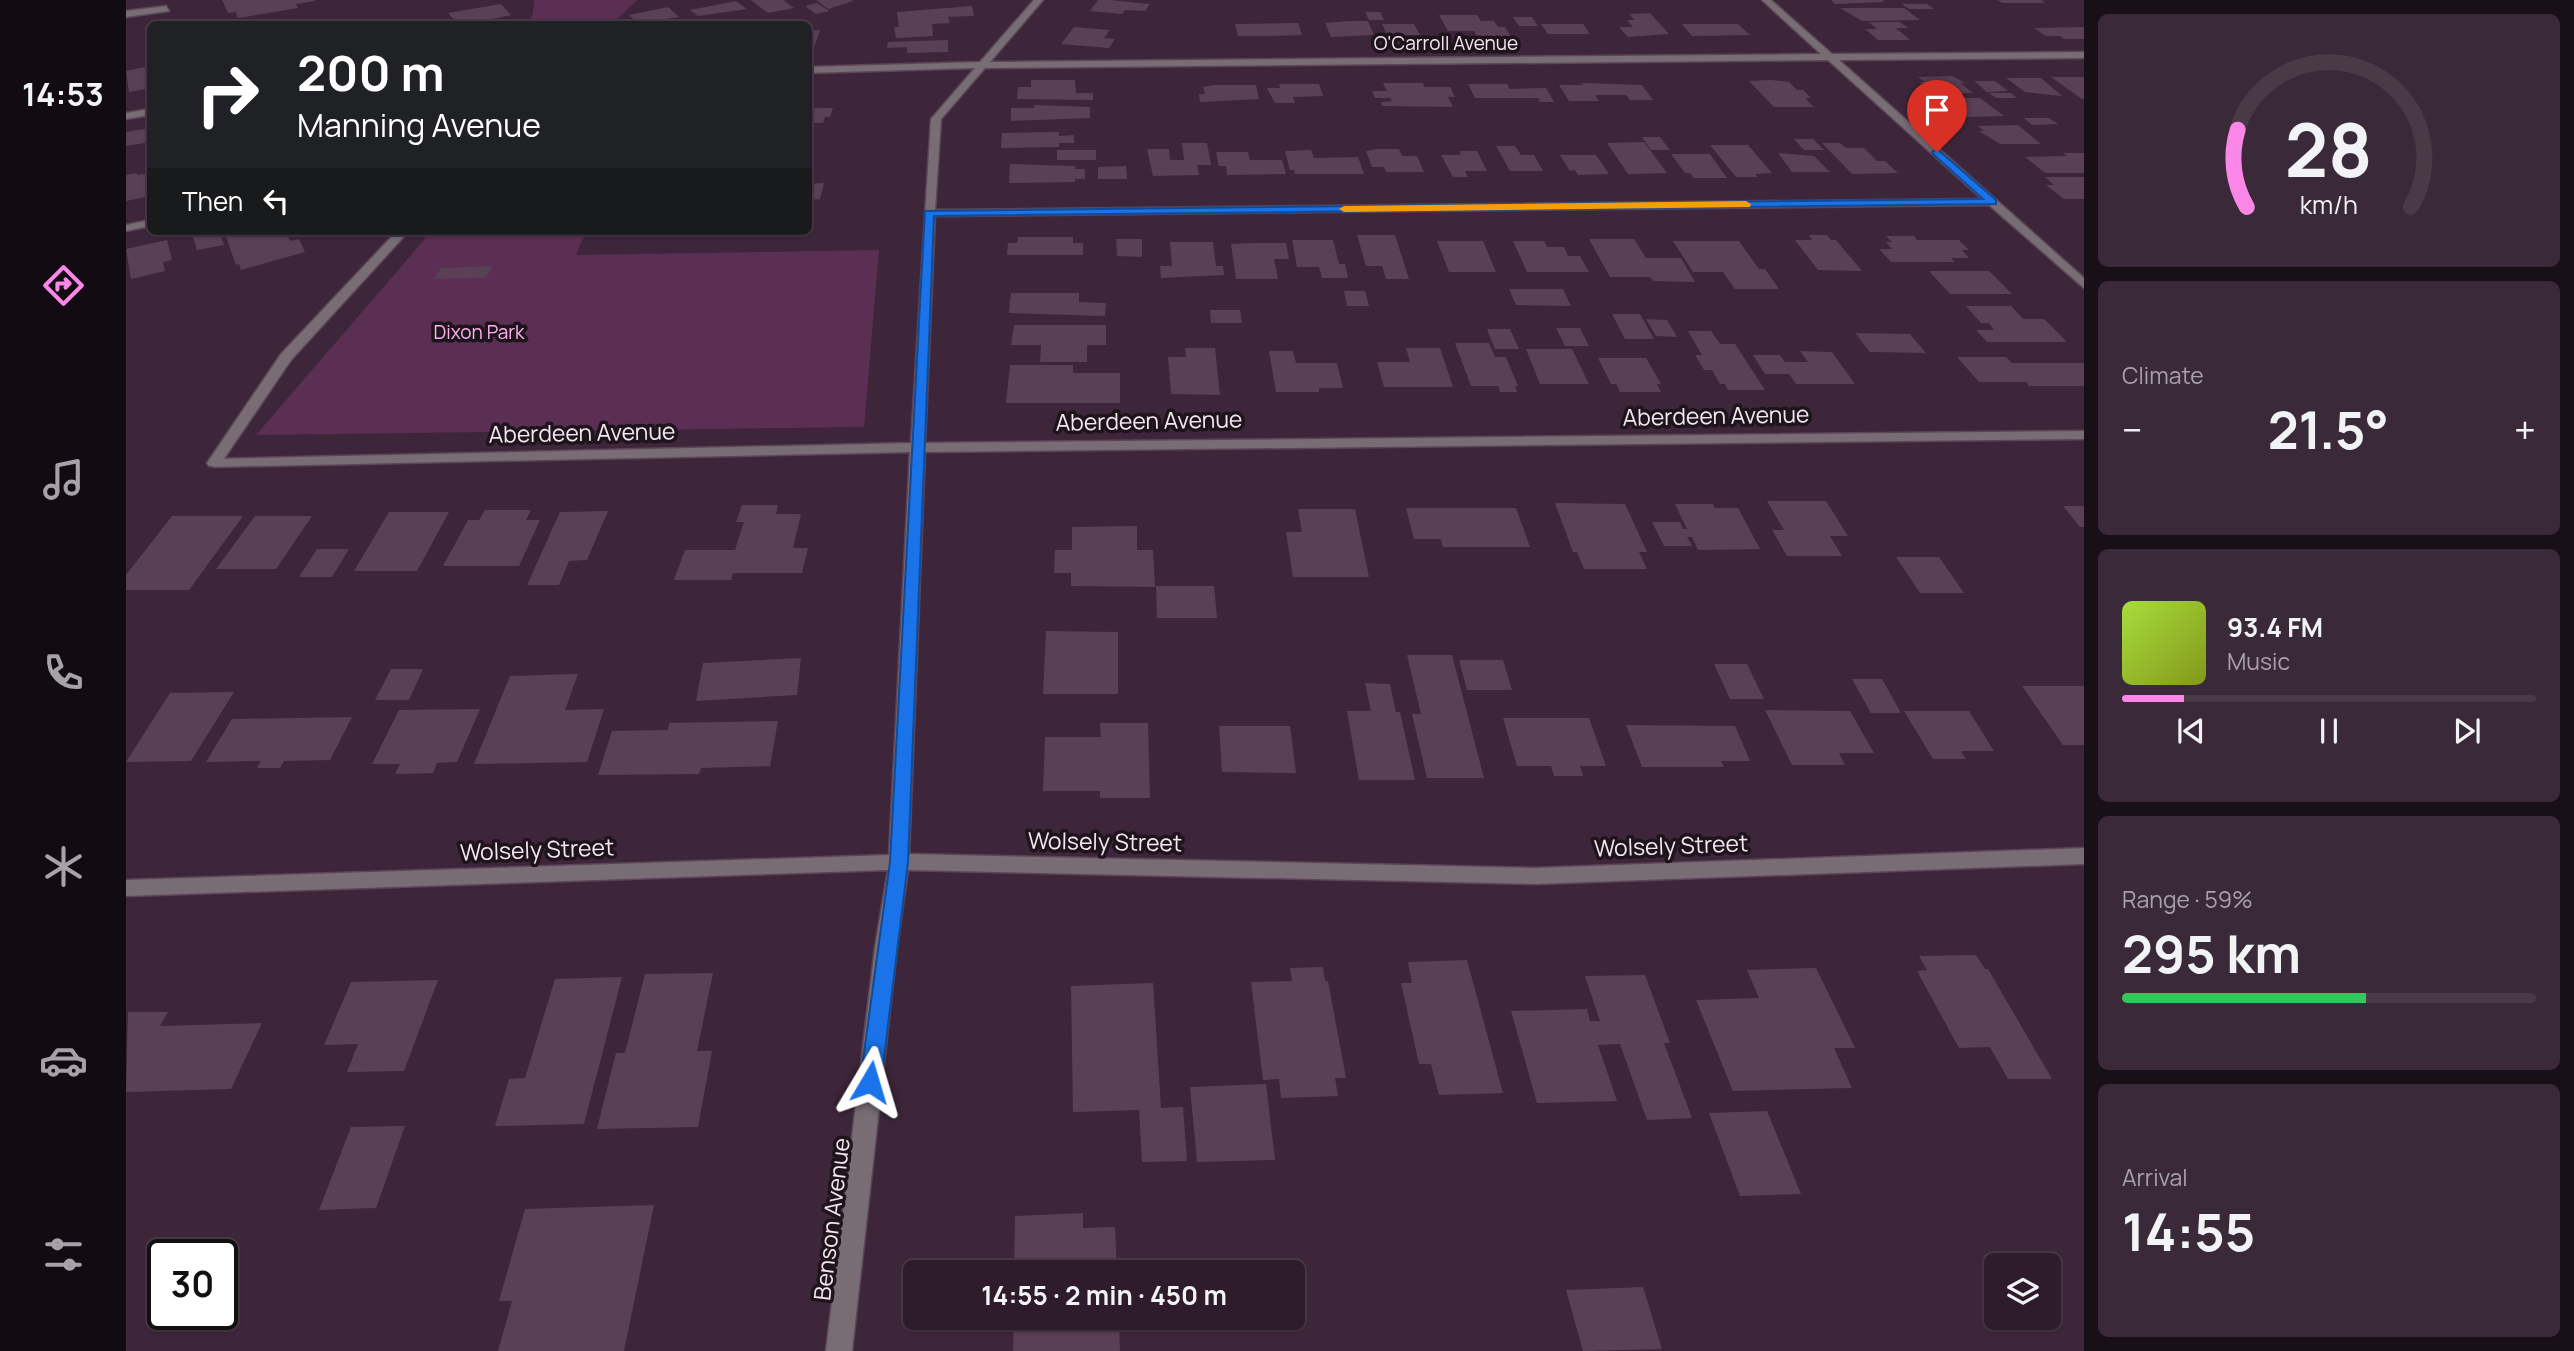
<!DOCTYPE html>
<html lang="en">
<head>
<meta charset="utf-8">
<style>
  :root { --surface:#2e1c2c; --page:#3a2938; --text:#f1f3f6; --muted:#a7a1a9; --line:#493a48; --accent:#fa87e7 }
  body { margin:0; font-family:Manrope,sans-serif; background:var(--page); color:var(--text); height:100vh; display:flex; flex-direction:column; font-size:26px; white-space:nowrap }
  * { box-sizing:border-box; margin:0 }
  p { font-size:23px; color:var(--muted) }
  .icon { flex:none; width:38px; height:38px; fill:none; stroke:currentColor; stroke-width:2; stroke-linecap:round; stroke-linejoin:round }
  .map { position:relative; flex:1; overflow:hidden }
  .panel { display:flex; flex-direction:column; gap:14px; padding:14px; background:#190f18; width:490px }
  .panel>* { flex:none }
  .top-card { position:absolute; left:21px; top:21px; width:665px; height:214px; border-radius:10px; box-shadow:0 2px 5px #0004,0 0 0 2px var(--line); background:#202124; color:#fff; overflow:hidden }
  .fabs { position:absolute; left:1858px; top:1253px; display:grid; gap:14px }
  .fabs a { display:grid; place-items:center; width:77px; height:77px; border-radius:10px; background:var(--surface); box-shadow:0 2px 5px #0004,0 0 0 2px var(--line); font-size:35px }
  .speed { position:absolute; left:21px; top:1239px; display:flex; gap:14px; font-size:35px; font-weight:700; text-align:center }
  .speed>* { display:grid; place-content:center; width:91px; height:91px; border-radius:50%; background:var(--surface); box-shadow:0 2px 5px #0004,0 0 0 2px var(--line); line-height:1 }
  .speed .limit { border:4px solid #111; border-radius:10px; background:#fff; color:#111 }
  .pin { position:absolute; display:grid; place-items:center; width:60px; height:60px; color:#fff; margin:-72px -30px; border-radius:50% 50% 50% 0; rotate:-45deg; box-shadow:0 0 7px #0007 }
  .pin .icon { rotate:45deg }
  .me { position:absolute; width:77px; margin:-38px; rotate:7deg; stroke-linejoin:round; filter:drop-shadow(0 0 5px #0008) }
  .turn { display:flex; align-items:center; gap:24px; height:147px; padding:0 35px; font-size:32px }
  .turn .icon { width:91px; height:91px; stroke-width:2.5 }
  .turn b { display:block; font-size:49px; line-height:60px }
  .then { display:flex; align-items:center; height:66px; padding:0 35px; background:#0003; gap:14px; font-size:26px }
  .big { font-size:52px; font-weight:700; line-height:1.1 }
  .panel .card { flex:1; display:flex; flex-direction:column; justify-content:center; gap:10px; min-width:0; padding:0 24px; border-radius:10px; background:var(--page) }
  .panel .dial { align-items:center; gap:0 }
  .dial svg { height:182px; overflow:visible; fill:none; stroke:var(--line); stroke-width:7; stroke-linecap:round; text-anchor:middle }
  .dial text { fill:var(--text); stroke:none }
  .song { display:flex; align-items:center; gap:21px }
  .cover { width:84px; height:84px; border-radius:10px; background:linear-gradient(135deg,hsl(80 70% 55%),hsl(70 70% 35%)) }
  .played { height:7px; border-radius:4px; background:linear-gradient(90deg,var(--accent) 15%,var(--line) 15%) }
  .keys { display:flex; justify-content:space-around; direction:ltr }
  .heat { display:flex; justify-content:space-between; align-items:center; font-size:38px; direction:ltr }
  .charge { height:10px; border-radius:5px; background:linear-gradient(90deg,#34c759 59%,var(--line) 0) }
  .trip { position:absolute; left:777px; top:1260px; width:402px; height:70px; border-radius:10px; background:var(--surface); box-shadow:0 2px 5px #0004,0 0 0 2px var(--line); font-weight:700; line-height:70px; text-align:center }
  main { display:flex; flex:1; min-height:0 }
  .menu { display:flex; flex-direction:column; width:126px; justify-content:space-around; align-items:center; background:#120b12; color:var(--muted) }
  .menu .icon { width:49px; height:49px }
  .menu .on { color:var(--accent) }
  .menu b { font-size:32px; color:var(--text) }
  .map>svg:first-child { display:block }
  .green { fill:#5a2f53 }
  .building { fill:#5a4055 }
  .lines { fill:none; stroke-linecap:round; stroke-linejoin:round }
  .service-casing { stroke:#5b4557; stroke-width:3 }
  .minor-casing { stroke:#5b4557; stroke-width:3 }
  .service { fill:#786c75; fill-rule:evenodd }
  .minor { fill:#786c75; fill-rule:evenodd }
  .route { fill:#1a73e8; stroke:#114b97; stroke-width:2 }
  .slow { fill:#f59e0b }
  .labels { text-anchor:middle; stroke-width:7; stroke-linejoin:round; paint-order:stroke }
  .far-street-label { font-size:19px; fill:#f5e5f1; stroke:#1e141c }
  .far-park-label { font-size:19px; fill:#fcb0ed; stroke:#1e141c }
  .street-label { font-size:23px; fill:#f5e5f1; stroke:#1e141c }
</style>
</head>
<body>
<main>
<nav class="menu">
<b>14:53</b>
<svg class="icon on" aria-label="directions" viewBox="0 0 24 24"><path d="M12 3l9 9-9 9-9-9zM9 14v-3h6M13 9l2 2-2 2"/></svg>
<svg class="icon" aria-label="music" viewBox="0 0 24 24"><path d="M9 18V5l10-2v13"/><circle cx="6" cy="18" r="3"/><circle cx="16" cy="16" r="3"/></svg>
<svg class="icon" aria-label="phone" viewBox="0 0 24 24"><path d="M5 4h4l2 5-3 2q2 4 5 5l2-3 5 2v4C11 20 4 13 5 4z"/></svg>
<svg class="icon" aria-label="climate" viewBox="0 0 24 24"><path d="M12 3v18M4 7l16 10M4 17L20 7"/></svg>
<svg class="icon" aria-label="car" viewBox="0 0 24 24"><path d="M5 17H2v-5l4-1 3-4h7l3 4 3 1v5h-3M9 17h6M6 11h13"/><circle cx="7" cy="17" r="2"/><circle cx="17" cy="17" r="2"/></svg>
<svg class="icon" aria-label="filters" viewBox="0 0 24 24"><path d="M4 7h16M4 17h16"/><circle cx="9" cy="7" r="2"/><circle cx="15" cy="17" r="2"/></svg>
</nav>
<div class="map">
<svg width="1958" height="1351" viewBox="0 0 1958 1351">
  <rect width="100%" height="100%" fill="#3e263a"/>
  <path class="green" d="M408 0H511L486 24H402L407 13Z
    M460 231 450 255 753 250 738 427 130 435 305 232Z"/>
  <path class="building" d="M96 0H189V1L170 4 172 8 112 18 110 12 102 13Z
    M625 0H657L668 8 642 13Z
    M690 0H726L727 1 702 9Z
    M972 0H983L1024 4 1019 11 999 10 996 14 964 11Z
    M1705 0H1757V2L1709 4Z
    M1872 0H1916L1919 3H1876Z
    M610 1 621 9 572 16 564 10Z
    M691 3 703 11 690 14 679 6Z
    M375 4 385 15 362 20 366 24H332L322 13Z
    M1776 4H1801L1808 9H1783Z
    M846 6 848 16 822 17 824 23 806 24 807 36 770 38 768 27H773L771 12Z
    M542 7 553 17 513 24 503 15Z
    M1714 8H1778L1794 20 1736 21Z
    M1239 12H1254L1258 20H1243Z
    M1524 13 1543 34 1502 37 1493 27H1507L1501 20H1509L1503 14Z
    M1313 15H1351L1355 21H1368L1372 27H1379L1384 36H1351L1348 31H1322Z
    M1387 17H1406L1412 26H1393Z
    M1223 21H1242L1248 35 1205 37 1199 23Z
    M1743 22H1774L1782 28H1770L1784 40H1752L1739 29H1751Z
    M1172 23 1176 35 1142 36H1112L1109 24Z
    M1256 24H1288L1294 35H1261Z
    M1415 24H1457L1464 34H1422Z
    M1556 24H1612L1624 35 1566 36Z
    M948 27 984 30 978 38 989 39 983 48 935 44Z
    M1958 27V39H1938L1934 36H1920L1908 28Z
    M694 30 687 50H682V31Z
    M822 40V52L781 53V47L761 48 762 42Z
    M24 66V88L3 92 0 71Z
    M1826 76 1839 83H1834L1847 93H1812L1793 82H1799L1792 77Z
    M1925 77H1958V99H1956Z
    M1880 78H1915L1936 96 1899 92Z
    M905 80H949L950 93H967V100L891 99 892 87H905Z
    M1645 80 1663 82 1671 90H1677L1685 98H1679L1688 107H1648L1623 81Z
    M1848 81H1869L1882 91 1861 92Z
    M1257 83H1297L1298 87H1324L1329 97H1322L1327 107 1256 106 1255 102 1266 101 1264 98H1249L1246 91H1261Z
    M1456 83 1516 85 1527 100H1504L1500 95H1469L1473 101H1443L1433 85H1457Z
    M1153 84H1193L1197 96 1167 97 1169 103H1149L1141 88H1154Z
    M1342 84H1381L1384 89 1420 88 1428 102H1414L1412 98H1349Z
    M1087 85H1130L1133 99 1074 102 1073 94H1079L1077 87Z
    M1863 93H1885L1891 98H1870Z
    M1819 98H1854L1878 116 1841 117Z
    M908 105 964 107V118L885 121V108H908Z
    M682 108H707L704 117H699L697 123H682Z
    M1898 118H1923L1932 124 1906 125Z
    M1892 125 1915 144H1874L1853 131H1858L1852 126Z
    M24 128V142L0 146V132Z
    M933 132V136L948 135V143H933V147L875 148 876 133Z
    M1516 137H1534L1544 150H1525Z
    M1668 139H1687L1698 150H1678Z
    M1518 142 1541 173 1502 174 1481 143Z
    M1056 143H1081L1085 165H1071L1073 175 1027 176 1021 149H1043L1044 160H1058Z
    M1696 143H1714L1720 148H1738L1751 161H1759L1772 173 1726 174Z
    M1584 145H1622L1646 173 1629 174 1632 177H1610Z
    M1370 146H1389L1395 155H1408L1417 171H1384Z
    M1251 149H1273L1276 156H1291L1298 172H1260L1258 167H1246L1240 151Z
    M931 150H970V160H931Z
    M1185 150 1188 158 1232 157 1238 174H1169L1168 170H1164L1159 151Z
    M1333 151H1351L1361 171H1339L1342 177H1327L1315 155H1335Z
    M1090 152H1122L1124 160H1156L1160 174 1101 175 1100 166H1093Z
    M1652 153 1688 156 1704 172H1666Z
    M1937 153H1958V173H1919L1899 157 1941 156Z
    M1545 154H1584L1601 178H1568L1564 173H1559Z
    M1434 155H1470L1483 174 1452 175 1449 170 1444 171Z
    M884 164 949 166V169H959V179H949V182L883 183Z
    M1000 166 1001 179H972V167Z
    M11 173V175L24 173V196L0 201V175Z
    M1919 177H1958V199H1938L1920 185H1928Z
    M698 183 694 199 682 200V184Z
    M93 231 98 245 71 250 67 237Z
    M98 231H147L149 236 161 234 164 241 173 239 179 252 115 270 113 264 110 265Z
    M1231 235H1269L1283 279H1260L1256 266H1240Z
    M1683 235H1701L1705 240H1710L1736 271 1692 270 1669 240H1686Z
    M1760 236H1788L1791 240H1833L1843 250H1836L1843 258H1825L1829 262H1765L1753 249H1766L1760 242H1766Z
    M892 237H947V243H957V255H881L882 243H891Z
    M990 239H1016V257L991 256Z
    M1463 239H1508L1520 258H1555L1569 282 1527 281 1524 277H1484Z
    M41 240 46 260 37 262 39 271 5 279 0 249Z
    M1166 240H1207L1213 264H1219L1222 278H1196L1193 267H1171Z
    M1311 241H1357L1370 272H1323Z
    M1387 241H1418L1421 247H1438L1442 256H1454L1463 272H1401Z
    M1547 241H1613L1633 269H1639L1653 289H1609L1597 272H1567Z
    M1044 242H1087L1090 266H1097L1098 275 1035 278 1034 266H1046Z
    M1128 243H1160L1163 259H1148L1152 279H1110L1105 244Z
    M367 266 360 278 308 279 315 268Z
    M1803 271H1863L1886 294H1824Z
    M1383 289H1437L1445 306 1390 305Z
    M1218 291H1239L1243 306H1221Z
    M885 293H953V302L980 303 979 316 883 313Z
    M1840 306H1885L1897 319H1918L1941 342H1861L1850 330H1868L1863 323H1855Z
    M1084 310H1114L1116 323H1085Z
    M1486 314H1514L1528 339H1499Z
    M1520 319 1541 320 1551 337 1530 336Z
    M888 325H980V345H961V362H914L915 345H885Z
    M1430 328H1454L1463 346H1439Z
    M1361 329H1384L1393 349H1369Z
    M1562 331H1585L1594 344H1609L1639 390H1602L1599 384H1594L1586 370H1578L1569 355H1576Z
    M1729 333 1784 334 1800 353 1744 352Z
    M1329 343H1363L1369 357H1380L1392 386H1389L1391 392H1374L1372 386H1345Z
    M1059 348H1089L1094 395 1045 394 1042 357H1060Z
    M1280 348H1314L1327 387H1258L1251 362H1284Z
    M1400 349H1446L1463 384H1414Z
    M1143 351H1167L1170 363H1211L1217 388H1193V392H1150Z
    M1674 351 1706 352 1729 384H1670L1663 374H1639L1627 355H1654L1659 362H1682Z
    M1831 357H1880L1886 363H1958V386H1903L1900 382H1853Z
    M1472 358H1520L1535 384H1531L1535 392H1494L1490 384H1485Z
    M884 365H947V373H994V403H880Z
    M1641 501H1700L1722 536H1704L1716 556H1661L1646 530H1658Z
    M1429 503 1499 504 1521 552H1513L1521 569H1458L1451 552H1447Z
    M1549 504H1587L1589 508H1612L1634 549 1572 550 1566 537H1561L1566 546H1538L1526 522H1554L1557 529H1561Z
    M616 505H652L650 514H675L667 548H682L676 573H607L605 580H548L559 550H609L618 522H610Z
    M1937 506H1958V527H1954Z
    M1280 508H1390L1404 547H1317L1315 539H1288Z
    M1172 509H1229L1243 577H1167L1160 532H1176Z
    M359 510H405L400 520H414L393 566H317L342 520H353Z
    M482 511 461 560 443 561 433 585H401L434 512Z
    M263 512H323L291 571H228Z
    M46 516H117L63 590H0V575Z
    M129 516H186L150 569H90Z
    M1011 526V550H1027L1029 587 945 586V573H928L929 550H946V527Z
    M191 549H223L206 577H173Z
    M1770 557H1813L1838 593H1794Z
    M1030 586H1088L1091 618H1031Z
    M920 631 992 632V694H917Z
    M1281 655H1326L1358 778H1301L1286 714H1295Z
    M675 658 671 695 570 701 577 663Z
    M1333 660H1377L1386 690H1341Z
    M1588 664H1621L1638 699H1604Z
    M265 669H297L283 700H249Z
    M452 674 439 710 478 709 461 762 348 764 384 676Z
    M1726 679H1756L1775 713H1745Z
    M1239 683 1264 684 1270 712H1274L1289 780H1233L1221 711H1245Z
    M1896 686H1958V745H1937Z
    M108 692 65 761 0 762 44 693Z
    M354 709 331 762 311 763 307 773 269 774 274 764H246L273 710Z
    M1639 710 1724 711 1748 753H1713L1719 765H1666Z
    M1778 711H1843L1868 751H1835L1840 759H1807Z
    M226 717 204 760 158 761 154 768H131L135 761 80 762 106 719Z
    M1377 718H1463L1480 766H1454L1457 776H1428L1425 766H1391Z
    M652 721 644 766 575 768 573 774 472 775 486 731 542 730 543 723Z
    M974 723H1022L1024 798H974V791H917L919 737H975Z
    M1500 725 1609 726 1624 761H1595L1598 767H1516Z
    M1093 726H1164L1170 773 1096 772Z
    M1850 955 1859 969H1862L1926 1079H1882L1864 1047 1833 1048 1791 971 1801 970 1793 956Z
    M1341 960 1377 1093 1313 1095 1305 1064H1293L1275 983H1286L1282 962Z
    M1197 967 1199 981H1202L1220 1078H1209L1212 1096 1155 1098 1153 1079 1137 1080 1125 982 1166 981 1164 968Z
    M1690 968 1729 1048H1708L1726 1088 1607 1091 1570 1000 1633 998 1621 970Z
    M587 973 571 1051H586L572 1127 471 1129 490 1053H499L519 974Z
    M1519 975 1544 1043H1538L1566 1118 1521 1120 1494 1044 1472 1045 1491 1101 1411 1103 1385 1011 1461 1009 1464 1021H1474L1459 976Z
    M496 977 458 1124 369 1126 383 1079 399 1078 429 979Z
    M312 980 278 1071 221 1072 232 1044 198 1045 225 982Z
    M1027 983 1035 1108 1057 1107 1061 1161 1016 1162 1013 1110 947 1112 945 986Z
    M2 1012H42L34 1026 136 1023 105 1089 0 1092Z
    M1140 1084 1149 1160 1071 1162 1064 1087Z
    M1641 1111 1675 1194 1614 1196 1583 1113Z
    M279 1126 250 1208 193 1210 225 1127Z
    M528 1205 498 1351H372L386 1301H373L399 1209Z
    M957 1213V1228L989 1227 991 1272H888L889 1216Z
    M1517 1287 1536 1349 1457 1351 1440 1290Z
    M888 1318H993L994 1351H887Z"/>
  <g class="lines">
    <g class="service-casing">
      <path id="service" d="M271 231H283L165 360 93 466H83L81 463 155 354Z"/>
    </g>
    <g class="minor-casing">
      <path id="minor" d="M908 0H917L864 62 1695 54 1636 0H1645L1706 54 1958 52V58L1713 60 1958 278V288L1863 205 809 216 799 443 1958 431V439L799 452 783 854 1409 868 1958 848V864L1409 884 782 870 771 947 726 1351H700L749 947 762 870 0 896V880L763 855 784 452 88 467 81 463 88 459 785 443 805 119 849 68 682 73V67L854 62ZM1702 60 1856 199 809 210 815 119 859 68Z
        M40 6 43 11 0 17V11Z
        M24 109V115L0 119V113Z
        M24 220V226L0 231V225Z"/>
    </g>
    <use href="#service" class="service"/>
    <use href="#minor" class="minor"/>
  </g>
  <path class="route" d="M1811 149 1870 200V204L808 216 782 862 755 1082 752 1088 744 1091 737 1088 734 1082 764 862 799 211 1857 199 1807 154 1806 152Z"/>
  <path class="slow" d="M1620 201 1625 204 1624 207 1218 212 1213 209 1218 206Z"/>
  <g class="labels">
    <g class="far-street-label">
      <text x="1320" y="50">O'Carroll Avenue</text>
    </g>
    <g class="far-park-label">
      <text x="353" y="339">Dixon Park</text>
    </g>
    <g class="street-label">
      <text transform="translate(1590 416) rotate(-1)" y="8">Aberdeen Avenue</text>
      <text transform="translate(1023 421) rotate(-1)" y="8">Aberdeen Avenue</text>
      <text transform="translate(456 433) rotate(-1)" y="8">Aberdeen Avenue</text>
      <text transform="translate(979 842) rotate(1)" y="8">Wolsely Street</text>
      <text transform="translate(1545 846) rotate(-2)" y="8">Wolsely Street</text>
      <text transform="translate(411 850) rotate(-2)" y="8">Wolsely Street</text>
      <text transform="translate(706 1219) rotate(-83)" y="8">Benson Avenue</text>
    </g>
  </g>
</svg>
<div class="fabs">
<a><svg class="icon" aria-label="layers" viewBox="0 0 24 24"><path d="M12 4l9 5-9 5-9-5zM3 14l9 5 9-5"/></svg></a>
</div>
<div class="speed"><div class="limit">30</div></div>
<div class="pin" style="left:1811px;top:152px;background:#d93025"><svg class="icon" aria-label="arrive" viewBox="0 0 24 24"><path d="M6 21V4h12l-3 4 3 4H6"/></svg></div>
<svg class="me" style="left:744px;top:1082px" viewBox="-20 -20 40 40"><path d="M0-17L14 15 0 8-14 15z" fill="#1a73e8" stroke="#fff" stroke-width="4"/></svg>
<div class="trip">14:55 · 2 min · 450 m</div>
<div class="top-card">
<div class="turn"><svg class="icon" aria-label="right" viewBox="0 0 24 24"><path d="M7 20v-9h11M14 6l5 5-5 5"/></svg><div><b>200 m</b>Manning Avenue</div></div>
<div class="then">Then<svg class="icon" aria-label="left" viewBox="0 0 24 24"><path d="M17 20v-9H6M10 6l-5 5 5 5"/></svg></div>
</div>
</div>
<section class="panel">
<div class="card dial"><svg viewBox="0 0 100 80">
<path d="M14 69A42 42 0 1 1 86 69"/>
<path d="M14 69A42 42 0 0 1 10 35" stroke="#fa87e7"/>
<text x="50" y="56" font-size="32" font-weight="700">28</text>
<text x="50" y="72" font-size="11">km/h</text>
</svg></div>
<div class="card"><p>Climate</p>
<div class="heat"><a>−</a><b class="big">21.5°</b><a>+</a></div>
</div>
<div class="card">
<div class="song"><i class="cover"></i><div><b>93.4 FM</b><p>Music</p></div></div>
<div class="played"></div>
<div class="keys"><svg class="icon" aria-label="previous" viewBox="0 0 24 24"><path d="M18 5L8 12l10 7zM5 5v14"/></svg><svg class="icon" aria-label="pause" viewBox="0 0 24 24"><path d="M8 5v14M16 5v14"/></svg><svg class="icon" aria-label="next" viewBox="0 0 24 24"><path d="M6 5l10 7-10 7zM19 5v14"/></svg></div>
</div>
<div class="card"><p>Range · 59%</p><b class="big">295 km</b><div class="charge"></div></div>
<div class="card"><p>Arrival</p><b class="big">14:55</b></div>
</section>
</main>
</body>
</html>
